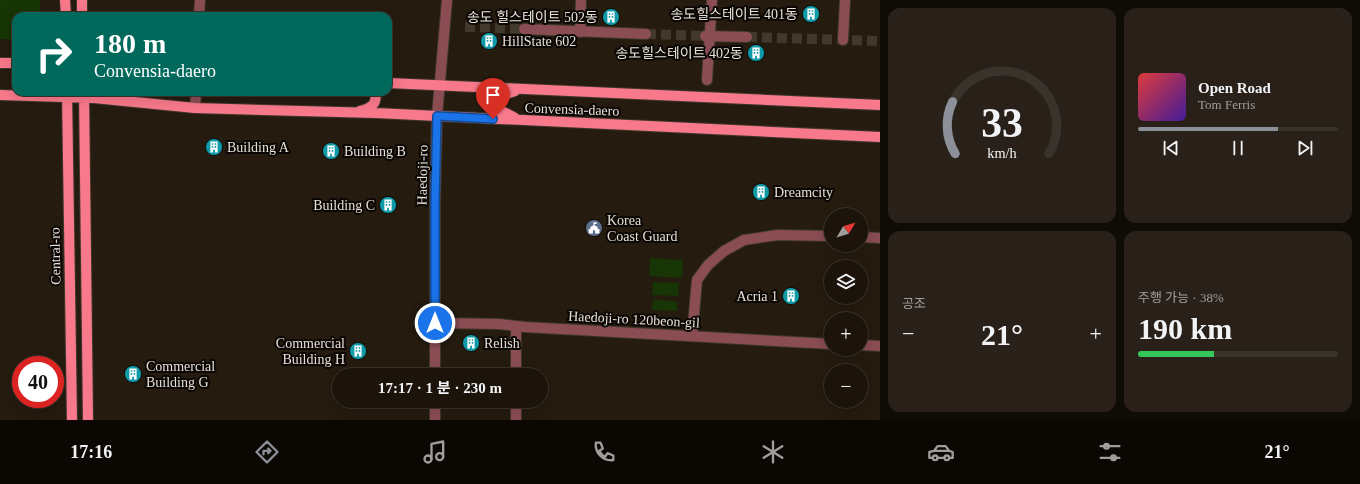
<!DOCTYPE html>
<html lang="ko">
<head>
<meta charset="utf-8">
<style>
  :root { --surface:#1c140b; --page:#292119; --text:#f1f3f6; --muted:#a09e9d; --line:#3a332c; --accent:#8c9099 }
  body { margin:0; font-family:"Times New Roman","Noto Sans KR",serif; background:var(--page); color:var(--text); height:100vh; display:flex; flex-direction:column; font-size:15px; white-space:nowrap }
  * { box-sizing:border-box; margin:0 }
  p { font-size:13px; color:var(--muted) }
  .icon { flex:none; width:22px; height:22px; fill:none; stroke:currentColor; stroke-width:2; stroke-linecap:round; stroke-linejoin:round }
  .map { position:relative; flex:1; overflow:hidden }
  .drawer { display:flex; flex-direction:column; gap:8px; padding:8px; background:#0f0b06; width:480px }
  .drawer>* { flex:none }
  .banner { position:absolute; left:12px; top:12px; width:380px; height:84px; border-radius:12px; box-shadow:0 4px 16px #0002,0 0 0 1px var(--line); background:#00695c; color:#fff; overflow:hidden }
  .needle { width:26px; rotate:52deg }
  .buttons { position:absolute; left:824px; top:208px; display:grid; gap:8px }
  .buttons a { display:grid; place-items:center; width:44px; height:44px; border-radius:50%; background:var(--surface); box-shadow:0 4px 16px #0002,0 0 0 1px var(--line); font-size:20px }
  .speed { position:absolute; left:12px; top:356px; display:flex; gap:8px; font-size:20px; font-weight:700; text-align:center }
  .speed>* { display:grid; place-content:center; width:52px; height:52px; border-radius:50%; background:var(--surface); box-shadow:0 4px 16px #0002,0 0 0 1px var(--line); line-height:1 }
  .speed .limit { border:6px solid #d22; background:#fff; color:#111 }
  .pin { position:absolute; display:grid; place-items:center; width:34px; height:34px; color:#fff; margin:-41px -17px; border-radius:50% 50% 50% 0; rotate:-45deg; box-shadow:0 0 4px #0007 }
  .pin .icon { rotate:45deg }
  .me { position:absolute; width:44px; margin:-22px; rotate:0deg; stroke-linejoin:round; filter:drop-shadow(0 0 3px #0008) }
  .turn { display:flex; align-items:center; gap:14px; height:84px; padding:0 16px; font-size:18px }
  .turn .icon { width:52px; height:52px; stroke-width:2.5 }
  .turn b { display:block; font-size:28px; line-height:34px }
  .big { font-size:30px; font-weight:700; line-height:1.1 }
  .drawer .widget { flex:1; display:flex; flex-direction:column; justify-content:center; gap:6px; min-width:0; padding:0 14px; border-radius:12px; background:var(--page) }
  .drawer .dial { align-items:center; gap:0 }
  .dial svg { height:104px; overflow:visible; fill:none; stroke:var(--line); stroke-width:7; stroke-linecap:round; text-anchor:middle }
  .dial text { fill:var(--text); stroke:none }
  .song { display:flex; align-items:center; gap:12px }
  .cover { width:48px; height:48px; border-radius:6px; background:linear-gradient(135deg,hsl(0 70% 55%),hsl(260 70% 35%)) }
  .played { height:4px; border-radius:2px; background:linear-gradient(90deg,var(--accent) 70%,var(--line) 70%) }
  .keys { display:flex; justify-content:space-around; direction:ltr }
  .heat { display:flex; justify-content:space-between; align-items:center; font-size:22px; direction:ltr }
  .charge { height:6px; border-radius:3px; background:linear-gradient(90deg,#34c759 38%,var(--line) 0) }
  .drawer .tiles { flex:1; display:grid; gap:8px; grid-template-columns:repeat(2,1fr) }
  .trip { position:absolute; left:332px; top:368px; width:216px; height:40px; border-radius:20px; background:var(--surface); box-shadow:0 4px 16px #0002,0 0 0 1px var(--line); font-weight:700; line-height:40px; text-align:center }
  .dock { display:flex; height:64px; justify-content:space-around; align-items:center; background:#0b0804; color:var(--muted) }
  .dock .icon { width:28px; height:28px }
  .dock .on { color:var(--accent) }
  .dock b { font-size:18px; color:var(--text) }
  main { display:flex; flex:1; min-height:0 }
  .map>svg:first-child { display:block }
  .green { fill:#173505 }
  .lines { fill:none; stroke-linecap:round; stroke-linejoin:round }
  .minor-tunnel { stroke:#42392d; stroke-width:10; stroke-dasharray:10 5; stroke-linecap:butt }
  .minor-casing { stroke:#40372b; stroke-width:12 }
  .major-casing { stroke:#40372b; stroke-width:12 }
  .minor { stroke:#8a4d54; stroke-width:10 }
  .major { stroke:#f8798b; stroke-width:10 }
  .route-casing { stroke:#114b97; stroke-width:10 }
  .route { stroke:#1a73e8; stroke-width:7 }
  .labels { text-anchor:middle; stroke-width:4; stroke-linejoin:round; paint-order:stroke }
  .poi-label { font-size:14px; fill:#e7e0d8; stroke:#0a0603; text-anchor:start }
  .street-label { font-size:14px; fill:#e7e0d8; stroke:#0a0603 }
</style>
</head>
<body>
<main>
<div class="map">
<svg width="880" height="420" viewBox="0 0 880 420">
  <rect width="100%" height="100%" fill="#251b0f"/>
  <path class="green" d="M0 0H40V16H16V40L0 39Z
    M650 258 683 260 682 278 649 276Z
    M653 282 679 283 678 296 652 295Z
    M653 300 677 301V311L652 310Z"/>
  <g class="lines">
    <path class="minor-tunnel" d="M465 27 524 29
      M646 34 705 36
      M747 37 880 41"/>
    <g class="minor-casing">
      <path id="minor" d="M199 16 200 0
        M524 29 646 34
        M580 32 581 0
        M705 36 747 37
        M843 40 845 0
        M707 80 712 0
        M195 108 196 92
        M861 237 880 238
        M435 323 499 324 525 327 831 344
        M516 326V375
        M692 336 697 280 708 265 724 251 744 240 777 235 831 236
        M861 345 880 346
        M435 375V202L437 116 447 0
        M435 401V420
        M516 401V420"/>
    </g>
    <g class="major-casing">
      <path id="major" d="M65 0 66 16
        M82 0V16
        M0 63H16
        M388 83 880 105
        M515 91 501 96 498 104 500 110 515 118
        M67 92 72 420
        M84 92 88 420
        M0 95 94 98 195 108 376 113 880 137
        M360 111C370 109 378 104 375 92"/>
    </g>
    <use href="#minor" class="minor"/>
    <use href="#major" class="major"/>
  </g>
  <g class="lines">
    <g class="route-casing">
      <path id="route" d="M435 323V202L437 116 493 119"/>
    </g>
    <use href="#route" class="route"/>
  </g>
  <defs>
    <g id="building-disc" transform="scale(0.9)"><circle r="9.5" fill="#0f9aa8" stroke="#0a0603"/><path d="M-4-6H4V6H1V3H-1V6H-4ZM-2.5-4.3h1.7v1.8h-1.7ZM.8-4.3h1.7v1.8H.8ZM-2.5-1h1.7V.8h-1.7ZM.8-1h1.7V.8H.8Z" fill="#fff"/></g>
    <g id="civic-disc" transform="scale(0.9)"><circle r="9.5" fill="#5c6f8a" stroke="#0a0603"/><path d="M-.6-6.5H3V-4.5H.6V-3L4-1V1h2V6H-6V1h2V-1L-.6-3ZM-1.2 2.5V6h2.4V2.5Z" fill="#fff"/></g>
  </defs>
  <g fill-rule="evenodd">
    <use href="#building-disc" x="811" y="14"/>
    <use href="#building-disc" x="611" y="17"/>
    <use href="#building-disc" x="489" y="41"/>
    <use href="#building-disc" x="756" y="53"/>
    <use href="#building-disc" x="214" y="147"/>
    <use href="#building-disc" x="331" y="151"/>
    <use href="#building-disc" x="761" y="192"/>
    <use href="#building-disc" x="388" y="205"/>
    <use href="#civic-disc" x="594" y="228"/>
    <use href="#building-disc" x="791" y="296"/>
    <use href="#building-disc" x="471" y="343"/>
    <use href="#building-disc" x="358" y="351"/>
    <use href="#building-disc" x="133" y="374"/>
  </g>
  <g class="labels">
    <g class="poi-label">
      <text x="798" y="19" text-anchor="end">송도힐스테이트 401동</text>
      <text x="598" y="22" text-anchor="end">송도 힐스테이트 502동</text>
      <text x="502" y="46">HillState 602</text>
      <text x="743" y="58" text-anchor="end">송도힐스테이트 402동</text>
      <text x="227" y="152">Building A</text>
      <text x="344" y="156">Building B</text>
      <text x="774" y="197">Dreamcity</text>
      <text x="375" y="210" text-anchor="end">Building C</text>
      <text x="607" y="225">Korea<tspan x="607" dy="16">Coast Guard</tspan></text>
      <text x="778" y="301" text-anchor="end">Acria 1</text>
      <text x="345" y="348" text-anchor="end">Commercial<tspan x="345" dy="16">Building H</tspan></text>
      <text x="484" y="348">Relish</text>
      <text x="146" y="371">Commercial<tspan x="146" dy="16">Building G</tspan></text>
    </g>
    <g class="street-label">
      <text transform="translate(572 109) rotate(2)" y="5">Convensia-daero</text>
      <text transform="translate(422 175) rotate(-89)" y="5">Haedoji-ro</text>
      <text transform="translate(55 256) rotate(-91)" y="5">Central-ro</text>
      <text transform="translate(634 319) rotate(3)" y="5">Haedoji-ro 120beon-gil</text>
    </g>
  </g>
</svg>
<div class="buttons">
<a><svg class="needle" viewBox="-14 -14 28 28"><path d="M0-13l5 13h-10z" fill="#e53935"/><path d="M0 13l5-13h-10z" fill="#a09e9d"/></svg></a>
<a><svg class="icon" aria-label="layers" viewBox="0 0 24 24"><path d="M12 4l9 5-9 5-9-5zM3 14l9 5 9-5"/></svg></a>
<a>+</a>
<a>−</a>
</div>
<div class="speed"><div class="limit">40</div></div>
<div class="pin" style="left:493px;top:119px;background:#d93025"><svg class="icon" aria-label="arrive" viewBox="0 0 24 24"><path d="M6 21V4h12l-3 4 3 4H6"/></svg></div>
<svg class="me" style="left:435px;top:323px" viewBox="-20 -20 40 40"><circle r="17" fill="#1a73e8" stroke="#fff" stroke-width="3"/><path d="M0-11L8 9 0 5-8 9z" fill="#fff"/></svg>
<div class="trip">17:17 · 1 분 · 230 m</div>
<div class="banner">
<div class="turn"><svg class="icon" aria-label="right" viewBox="0 0 24 24"><path d="M7 20v-9h11M14 6l5 5-5 5"/></svg><div><b>180 m</b>Convensia-daero</div></div>
</div>
</div>
<section class="drawer">
<div class="tiles">
<div class="widget dial"><svg viewBox="0 0 100 80">
<path d="M14 69A42 42 0 1 1 86 69"/>
<path d="M14 69A42 42 0 0 1 12 29" stroke="#8c9099"/>
<text x="50" y="56" font-size="32" font-weight="700">33</text>
<text x="50" y="72" font-size="11">km/h</text>
</svg></div>
<div class="widget">
<div class="song"><i class="cover"></i><div><b>Open Road</b><p>Tom Ferris</p></div></div>
<div class="played"></div>
<div class="keys"><svg class="icon" aria-label="previous" viewBox="0 0 24 24"><path d="M18 5L8 12l10 7zM5 5v14"/></svg><svg class="icon" aria-label="pause" viewBox="0 0 24 24"><path d="M8 5v14M16 5v14"/></svg><svg class="icon" aria-label="next" viewBox="0 0 24 24"><path d="M6 5l10 7-10 7zM19 5v14"/></svg></div>
</div>
<div class="widget"><p>공조</p>
<div class="heat"><a>−</a><b class="big">21°</b><a>+</a></div>
</div>
<div class="widget"><p>주행 가능 · 38%</p><b class="big">190 km</b><div class="charge"></div></div>
</div>
</section>
</main>
<nav class="dock">
<b>17:16</b>
<svg class="icon on" aria-label="directions" viewBox="0 0 24 24"><path d="M12 3l9 9-9 9-9-9zM9 14v-3h6M13 9l2 2-2 2"/></svg>
<svg class="icon" aria-label="music" viewBox="0 0 24 24"><path d="M9 18V5l10-2v13"/><circle cx="6" cy="18" r="3"/><circle cx="16" cy="16" r="3"/></svg>
<svg class="icon" aria-label="phone" viewBox="0 0 24 24"><path d="M5 4h4l2 5-3 2q2 4 5 5l2-3 5 2v4C11 20 4 13 5 4z"/></svg>
<svg class="icon" aria-label="climate" viewBox="0 0 24 24"><path d="M12 3v18M4 7l16 10M4 17L20 7"/></svg>
<svg class="icon" aria-label="car" viewBox="0 0 24 24"><path d="M5 17H2v-5l4-1 3-4h7l3 4 3 1v5h-3M9 17h6M6 11h13"/><circle cx="7" cy="17" r="2"/><circle cx="17" cy="17" r="2"/></svg>
<svg class="icon" aria-label="filters" viewBox="0 0 24 24"><path d="M4 7h16M4 17h16"/><circle cx="9" cy="7" r="2"/><circle cx="15" cy="17" r="2"/></svg>
<b>21°</b>
</nav>
</body>
</html>
